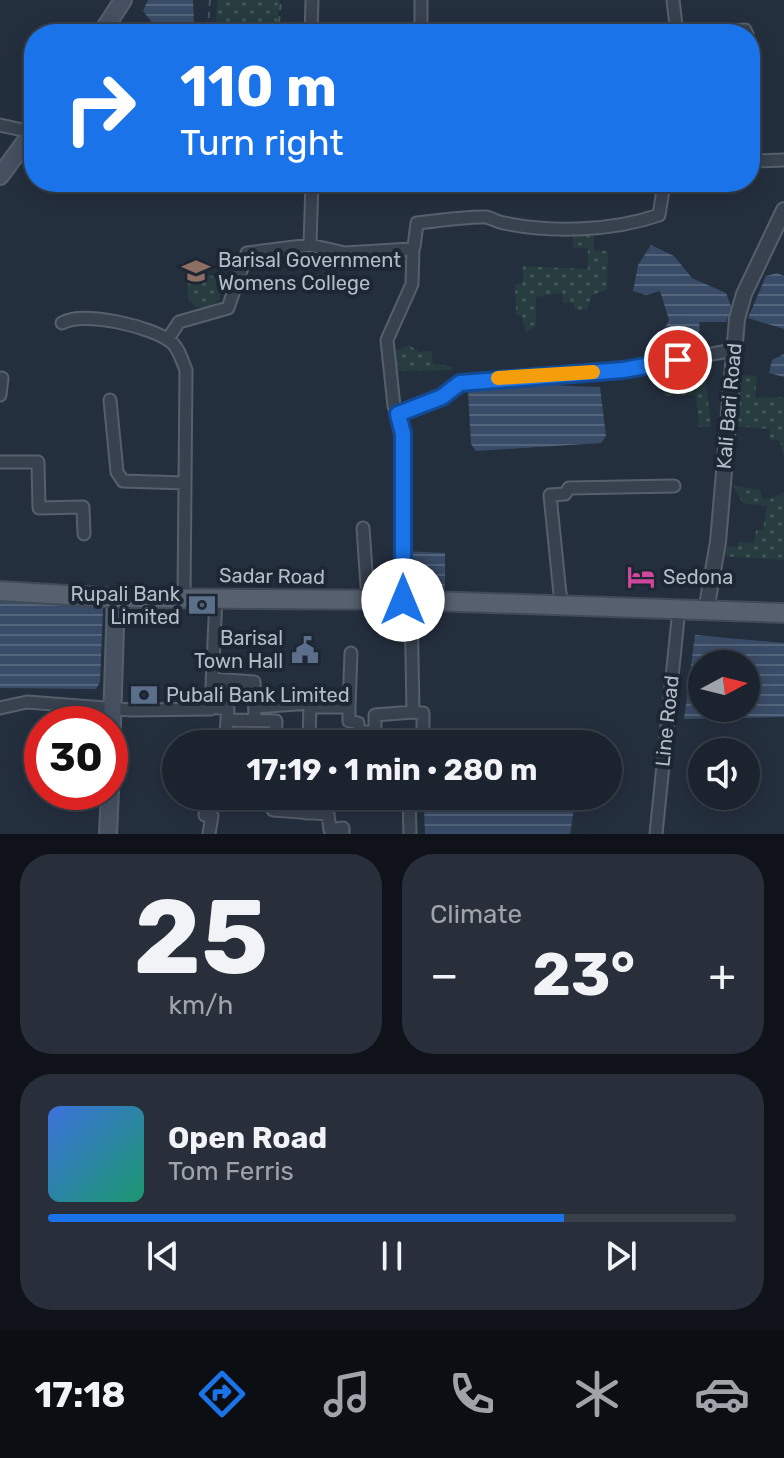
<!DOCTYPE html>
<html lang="en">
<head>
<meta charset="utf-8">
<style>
  :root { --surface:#1b232e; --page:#282f3a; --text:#f1f3f6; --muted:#a0a4aa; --line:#39404a; --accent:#1a73e8 }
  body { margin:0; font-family:Rubik,sans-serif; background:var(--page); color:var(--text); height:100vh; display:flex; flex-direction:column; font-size:30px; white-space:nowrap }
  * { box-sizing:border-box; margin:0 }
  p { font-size:26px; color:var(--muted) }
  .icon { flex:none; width:44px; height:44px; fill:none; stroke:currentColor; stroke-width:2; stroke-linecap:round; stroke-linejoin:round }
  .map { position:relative; height:834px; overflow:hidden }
  .drawer { display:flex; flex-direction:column; gap:20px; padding:20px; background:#0f1319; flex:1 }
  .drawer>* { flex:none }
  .hud { position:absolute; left:24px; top:24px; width:736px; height:168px; border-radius:32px; box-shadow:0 4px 20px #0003,0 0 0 2px var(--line); background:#1a73e8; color:#fff; overflow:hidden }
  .needle { width:52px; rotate:83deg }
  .fabs { position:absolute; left:688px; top:650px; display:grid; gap:16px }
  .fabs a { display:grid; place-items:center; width:72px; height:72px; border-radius:50%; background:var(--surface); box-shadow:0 4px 20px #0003,0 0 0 2px var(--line); font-size:40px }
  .speed { position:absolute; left:24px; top:706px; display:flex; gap:16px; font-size:40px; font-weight:700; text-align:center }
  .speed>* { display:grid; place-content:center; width:104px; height:104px; border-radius:50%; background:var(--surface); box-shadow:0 4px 20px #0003,0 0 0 2px var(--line); line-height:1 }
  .speed .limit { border:12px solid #d22; background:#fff; color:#111 }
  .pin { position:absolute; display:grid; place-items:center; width:68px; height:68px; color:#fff; margin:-34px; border:4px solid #fff; border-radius:50%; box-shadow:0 2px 8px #0007 }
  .me { position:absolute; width:88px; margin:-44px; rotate:0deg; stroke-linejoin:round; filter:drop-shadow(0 0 6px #0008) }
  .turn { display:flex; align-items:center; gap:28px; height:168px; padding:0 24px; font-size:36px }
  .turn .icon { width:104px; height:104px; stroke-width:2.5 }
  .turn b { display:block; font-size:56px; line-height:68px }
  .big { font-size:60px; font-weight:700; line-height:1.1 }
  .drawer .card { flex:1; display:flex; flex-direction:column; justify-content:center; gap:12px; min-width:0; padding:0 28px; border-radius:32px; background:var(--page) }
  .drawer .dial { align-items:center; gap:0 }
  .dial b { font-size:104px; line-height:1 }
  .song { display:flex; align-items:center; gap:24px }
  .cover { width:96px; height:96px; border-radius:12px; background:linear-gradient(135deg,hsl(220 70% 55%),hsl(160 70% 35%)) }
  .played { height:8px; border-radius:4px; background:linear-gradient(90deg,var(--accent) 75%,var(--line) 75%) }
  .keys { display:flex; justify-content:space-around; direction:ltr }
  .heat { display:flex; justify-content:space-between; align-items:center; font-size:44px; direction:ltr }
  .drawer .tiles { flex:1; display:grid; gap:20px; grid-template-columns:1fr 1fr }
  .card:last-child { grid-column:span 2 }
  .trip { position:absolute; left:162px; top:730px; width:460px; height:80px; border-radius:40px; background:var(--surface); box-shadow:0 4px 20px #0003,0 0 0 2px var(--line); font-weight:700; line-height:80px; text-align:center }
  .tab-bar { display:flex; height:128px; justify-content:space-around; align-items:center; background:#0b0e12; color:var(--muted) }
  .tab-bar .icon { width:56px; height:56px }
  .tab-bar .active { color:var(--accent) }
  .tab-bar b { font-size:36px; color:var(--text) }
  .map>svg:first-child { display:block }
  .grass { fill:url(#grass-dots) }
  .water { fill:url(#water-rules); fill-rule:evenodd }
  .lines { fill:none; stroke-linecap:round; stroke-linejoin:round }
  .minor-casing { stroke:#565f6c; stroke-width:15 }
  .tertiary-casing { stroke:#565f6c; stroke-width:18 }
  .secondary-casing { stroke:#565f6c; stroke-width:20 }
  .primary-casing { stroke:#414a57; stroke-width:22 }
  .path { stroke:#44595c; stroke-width:2; stroke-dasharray:6 6; stroke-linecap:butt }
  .minor { stroke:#38414e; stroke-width:11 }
  .tertiary { stroke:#38414e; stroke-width:14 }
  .secondary { stroke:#465061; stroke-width:16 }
  .primary { stroke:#56606e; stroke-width:18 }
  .route-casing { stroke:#114b97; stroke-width:20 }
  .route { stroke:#1a73e8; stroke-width:14 }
  .slow { stroke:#f59e0b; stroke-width:14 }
  .labels { text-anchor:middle; stroke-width:8; stroke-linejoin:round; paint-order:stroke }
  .poi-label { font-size:20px; fill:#b4bcc9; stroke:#1d2633; text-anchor:start }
  .street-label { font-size:20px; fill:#b4bcc9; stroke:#1d2633 }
</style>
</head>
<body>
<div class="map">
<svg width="784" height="834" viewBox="0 0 784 834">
  <defs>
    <pattern id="grass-dots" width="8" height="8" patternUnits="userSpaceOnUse" patternTransform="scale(2)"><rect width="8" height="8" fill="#263c3f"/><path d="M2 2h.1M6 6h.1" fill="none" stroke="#435659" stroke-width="1.8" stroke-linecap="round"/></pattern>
    <pattern id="water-rules" width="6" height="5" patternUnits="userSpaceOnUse" patternTransform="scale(2)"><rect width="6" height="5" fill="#394c67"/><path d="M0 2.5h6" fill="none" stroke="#53647b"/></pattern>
  </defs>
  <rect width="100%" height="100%" fill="#242f3e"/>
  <path class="grass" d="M218 0H280L276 31 215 24Z
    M573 229H594V250L608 251 607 290 592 295 587 309 576 310 573 303H563L562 293 536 297V326L526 333 521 316 516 314 515 285 523 282V266L588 269V249L573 247Z
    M187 291a17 17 0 1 1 34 0a17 17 0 1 1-34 0Z
    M409 345 419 352 431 351 433 363 452 367V370L393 371 391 353Z
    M678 363 686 375H705L711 427H699L696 395 664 396 660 365Z
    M739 375 757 376 755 398 784 397V457L780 441 770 440 769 429 732 426Z
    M732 485 760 490 762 498 770 499 784 492V560L719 556 722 545 737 547 738 542 754 543 756 530 763 529 767 506 743 503Z"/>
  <path class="water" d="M148 0H193L194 23 181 29 158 30 143 11Z
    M651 245 674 256 692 278 726 293 732 309 726 322H699L700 331 682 341 662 334 669 320 660 291 646 295 633 291 638 265Z
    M777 273 784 276V329L748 318 766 276Z
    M784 354V377L769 373 772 360Z
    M477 383 600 387 606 436 601 443 476 451 471 444 468 391 469 385Z
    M404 551 445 553V591L405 590Z
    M0 599 96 603 103 608 100 682 96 689 0 688Z
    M695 635 784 643V717L684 719ZM702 664H746V708H702Z
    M575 802 570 834H425L424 810Z"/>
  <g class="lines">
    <g class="minor-casing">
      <path id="minor" d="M673 0 677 34
        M311 34 312 0
        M394 34 416 32 421 23V0
        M706 34 745 30 747 34
        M750 60 753 86
        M0 125 32 132
        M750 161 784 160
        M310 245 312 182
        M62 323C83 310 153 327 171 342 179 348 182 361 186 370L184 598
        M168 339 179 322 228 308 247 253 310 245 345 253 411 249 414 247 417 223C439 221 464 216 486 217 492 218 497 222 504 223 552 233 613 231 659 215L664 184 668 182
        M0 395 2 378
        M110 400 117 472 123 481 185 483
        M398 414 442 397 460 383 623 370 734 350
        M0 462H38L39 508 83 507 84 534
        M363 528 368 600
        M403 600V434L394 406 387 340 412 284 413 248
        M411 600 413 712 423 713V740L414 744
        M565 605 560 594 550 495 565 494 569 488 674 486
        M212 679 254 682 255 720
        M255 707 310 703 309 744
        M310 707H349L351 653
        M349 707V721L358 723V732H375V715L413 712
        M0 708 27 702 131 710 211 709 216 597
        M227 720 276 721 275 744
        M206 744 225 742 228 709 211 707
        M208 796 205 815 212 816 209 834
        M409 796 410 834
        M273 810 328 814 330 830 343 828V834
        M306 813 307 796
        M656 834 679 609"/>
    </g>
    <g class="tertiary-casing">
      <path id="tertiary" d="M706 611 718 542 737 319 744 294 784 210"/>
    </g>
    <g class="secondary-casing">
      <path id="secondary" d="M101 34 123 0
        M0 176 34 130
        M110 785 116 598
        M108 834 110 792"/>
    </g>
    <g class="primary-casing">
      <path id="primary" d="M0 591 116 598 403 600 784 613"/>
    </g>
    <path class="path" d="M210 0 208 26 274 34
      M278 34 281 0"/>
    <use href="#minor" class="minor"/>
    <use href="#tertiary" class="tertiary"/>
    <use href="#secondary" class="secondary"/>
    <use href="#primary" class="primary"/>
  </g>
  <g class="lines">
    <g class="route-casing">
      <path id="route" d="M403 600V434L398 414 442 397 460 383 623 370 678 360"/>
    </g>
    <use href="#route" class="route"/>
    <path class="slow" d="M498 378 593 372"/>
  </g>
  <defs>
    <g id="school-bare" transform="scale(2.16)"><path d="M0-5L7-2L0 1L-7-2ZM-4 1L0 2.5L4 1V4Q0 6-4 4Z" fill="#8d6e63" stroke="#1d2633" stroke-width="2.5" paint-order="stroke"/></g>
    <g id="hotel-bare" transform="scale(2.16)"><path d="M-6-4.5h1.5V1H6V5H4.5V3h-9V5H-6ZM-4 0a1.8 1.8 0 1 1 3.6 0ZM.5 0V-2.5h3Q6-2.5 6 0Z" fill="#d1479c" stroke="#1d2633" stroke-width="2.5" paint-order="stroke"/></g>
    <g id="bank-bare" transform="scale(2.16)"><path d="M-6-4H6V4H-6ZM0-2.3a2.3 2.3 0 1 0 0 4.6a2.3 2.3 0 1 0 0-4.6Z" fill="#5c6f8a" stroke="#1d2633" stroke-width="2.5" paint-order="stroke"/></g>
    <g id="civic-bare" transform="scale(2.16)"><path d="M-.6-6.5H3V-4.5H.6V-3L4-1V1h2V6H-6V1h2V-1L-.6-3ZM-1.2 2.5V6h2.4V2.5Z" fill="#5c6f8a" stroke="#1d2633" stroke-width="2.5" paint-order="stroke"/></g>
  </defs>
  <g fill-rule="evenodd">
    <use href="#school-bare" x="196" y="271"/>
    <use href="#hotel-bare" x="641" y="577"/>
    <use href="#bank-bare" x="202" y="605"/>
    <use href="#civic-bare" x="305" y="650"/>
    <use href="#bank-bare" x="144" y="695"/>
  </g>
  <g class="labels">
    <g class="poi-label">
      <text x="218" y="267">Barisal Government<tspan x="218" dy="23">Womens College</tspan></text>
      <text x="663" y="584">Sedona</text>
      <text x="180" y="601" text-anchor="end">Rupali Bank<tspan x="180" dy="23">Limited</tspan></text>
      <text x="283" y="645" text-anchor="end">Barisal<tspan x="283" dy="23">Town Hall</tspan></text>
      <text x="166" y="702">Pubali Bank Limited</text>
    </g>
    <g class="street-label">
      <text transform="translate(729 406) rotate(-85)" y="7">Kali Bari Road</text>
      <text transform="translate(272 576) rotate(1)" y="7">Sadar Road</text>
      <text transform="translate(667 721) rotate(-84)" y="7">Line Road</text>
    </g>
  </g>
</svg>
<div class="fabs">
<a><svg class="needle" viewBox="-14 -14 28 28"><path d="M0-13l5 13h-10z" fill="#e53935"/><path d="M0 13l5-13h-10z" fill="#a0a4aa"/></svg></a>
<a><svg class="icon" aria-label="sound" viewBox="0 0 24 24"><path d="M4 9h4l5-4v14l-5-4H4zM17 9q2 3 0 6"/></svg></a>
</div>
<div class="speed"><div class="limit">30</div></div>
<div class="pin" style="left:678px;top:360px;background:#d93025"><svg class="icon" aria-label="arrive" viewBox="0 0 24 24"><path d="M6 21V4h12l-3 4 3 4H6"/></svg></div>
<svg class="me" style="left:403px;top:600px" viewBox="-20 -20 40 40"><circle r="19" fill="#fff"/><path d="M0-13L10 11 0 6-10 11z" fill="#1a73e8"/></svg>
<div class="trip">17:19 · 1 min · 280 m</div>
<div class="hud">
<div class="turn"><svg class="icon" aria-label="right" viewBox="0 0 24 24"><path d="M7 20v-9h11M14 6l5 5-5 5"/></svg><div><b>110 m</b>Turn right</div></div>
</div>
</div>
<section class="drawer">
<div class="tiles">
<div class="card dial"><b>25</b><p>km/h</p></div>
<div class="card"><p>Climate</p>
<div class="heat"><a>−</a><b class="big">23°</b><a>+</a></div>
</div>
<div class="card">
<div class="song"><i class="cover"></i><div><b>Open Road</b><p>Tom Ferris</p></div></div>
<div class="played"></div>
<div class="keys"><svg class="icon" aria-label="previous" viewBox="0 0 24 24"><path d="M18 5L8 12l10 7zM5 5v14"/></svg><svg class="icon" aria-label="pause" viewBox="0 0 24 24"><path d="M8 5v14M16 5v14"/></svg><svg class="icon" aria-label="next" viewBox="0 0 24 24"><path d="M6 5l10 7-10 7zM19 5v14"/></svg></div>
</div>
</div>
</section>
<nav class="tab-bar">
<b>17:18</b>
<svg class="icon active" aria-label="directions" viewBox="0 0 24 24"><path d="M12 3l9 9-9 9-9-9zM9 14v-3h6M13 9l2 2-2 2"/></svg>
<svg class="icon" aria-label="music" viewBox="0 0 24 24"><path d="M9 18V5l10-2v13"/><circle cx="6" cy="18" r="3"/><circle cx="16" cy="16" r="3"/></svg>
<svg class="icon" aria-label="phone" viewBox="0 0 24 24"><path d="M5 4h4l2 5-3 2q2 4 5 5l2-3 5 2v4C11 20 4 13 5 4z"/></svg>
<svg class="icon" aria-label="climate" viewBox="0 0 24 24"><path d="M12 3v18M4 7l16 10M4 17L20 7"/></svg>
<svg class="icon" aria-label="car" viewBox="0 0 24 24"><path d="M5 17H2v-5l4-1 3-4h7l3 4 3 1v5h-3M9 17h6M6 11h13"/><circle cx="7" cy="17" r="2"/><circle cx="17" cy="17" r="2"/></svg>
</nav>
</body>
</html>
